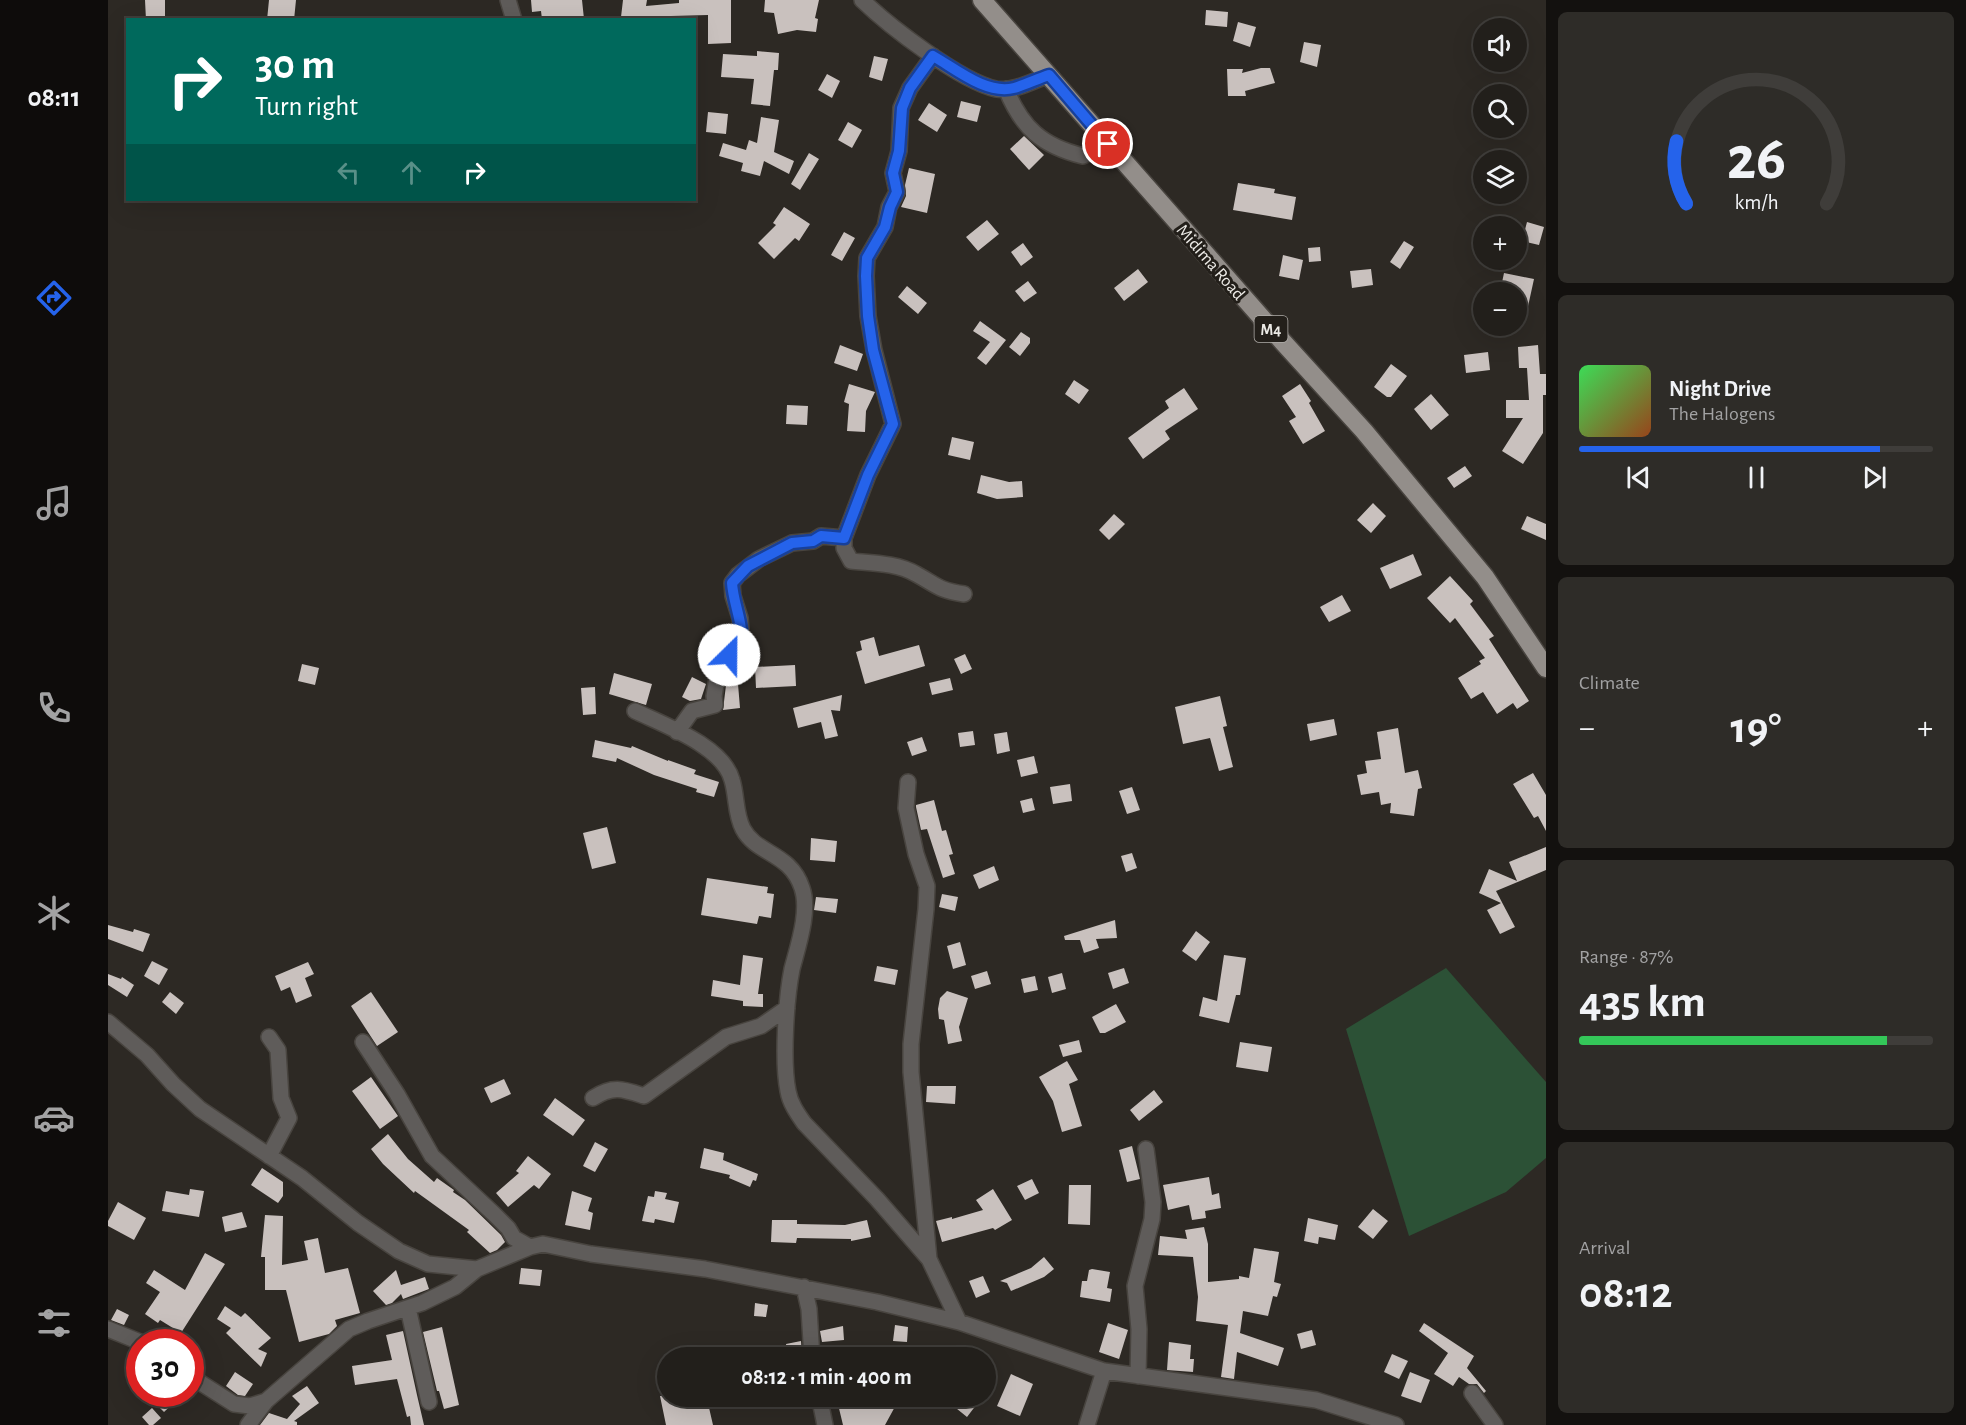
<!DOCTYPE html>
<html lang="en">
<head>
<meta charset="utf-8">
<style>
  :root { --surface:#221f1b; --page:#2e2c28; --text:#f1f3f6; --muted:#a2a2a3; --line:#3f3d3a; --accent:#2563eb }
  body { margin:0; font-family:"Alegreya Sans",sans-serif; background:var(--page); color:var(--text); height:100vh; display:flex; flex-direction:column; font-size:22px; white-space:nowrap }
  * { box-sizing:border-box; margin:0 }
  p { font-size:20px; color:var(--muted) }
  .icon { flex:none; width:33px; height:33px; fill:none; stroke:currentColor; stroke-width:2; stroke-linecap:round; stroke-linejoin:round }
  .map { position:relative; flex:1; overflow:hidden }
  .sheet { display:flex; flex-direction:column; gap:12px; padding:12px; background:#13110f; width:420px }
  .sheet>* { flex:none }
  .hud { position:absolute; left:18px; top:18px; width:570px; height:183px; border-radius:0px; box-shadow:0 6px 24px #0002,0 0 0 2px var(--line); background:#00695c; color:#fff; overflow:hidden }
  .fabs { position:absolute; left:1365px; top:18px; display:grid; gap:12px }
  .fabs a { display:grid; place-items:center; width:54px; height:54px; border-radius:50%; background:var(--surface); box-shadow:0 6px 24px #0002,0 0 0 2px var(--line); font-size:30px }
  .speed { position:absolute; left:18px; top:1329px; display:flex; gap:12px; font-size:30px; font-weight:700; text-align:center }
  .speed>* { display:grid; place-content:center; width:78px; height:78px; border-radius:50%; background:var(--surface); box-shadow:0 6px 24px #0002,0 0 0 2px var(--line); line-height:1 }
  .speed .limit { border:9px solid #d22; background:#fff; color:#111 }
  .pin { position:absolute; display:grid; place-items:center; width:51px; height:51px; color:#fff; margin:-26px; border:3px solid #fff; border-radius:50%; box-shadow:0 2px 6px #0007 }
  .me { position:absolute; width:66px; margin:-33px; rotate:23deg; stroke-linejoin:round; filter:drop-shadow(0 0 4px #0008) }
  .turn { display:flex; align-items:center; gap:21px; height:126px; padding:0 30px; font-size:27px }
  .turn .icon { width:78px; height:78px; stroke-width:2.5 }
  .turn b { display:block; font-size:42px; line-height:51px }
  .lanes { display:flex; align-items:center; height:57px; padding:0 30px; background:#0003; justify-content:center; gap:30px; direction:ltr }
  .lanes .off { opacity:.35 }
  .big { font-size:45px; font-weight:700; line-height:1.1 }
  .sheet .card { flex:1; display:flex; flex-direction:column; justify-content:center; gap:9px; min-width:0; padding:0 21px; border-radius:9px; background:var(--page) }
  .sheet .dial { align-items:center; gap:0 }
  .dial svg { height:156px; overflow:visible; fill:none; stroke:var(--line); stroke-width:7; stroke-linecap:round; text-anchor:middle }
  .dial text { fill:var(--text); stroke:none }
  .song { display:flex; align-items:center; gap:18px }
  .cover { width:72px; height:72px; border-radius:9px; background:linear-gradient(135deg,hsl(130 70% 55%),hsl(20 70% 35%)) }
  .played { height:6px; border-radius:3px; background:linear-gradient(90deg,var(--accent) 85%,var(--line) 85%) }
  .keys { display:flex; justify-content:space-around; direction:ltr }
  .heat { display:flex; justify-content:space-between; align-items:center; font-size:33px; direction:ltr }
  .charge { height:9px; border-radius:4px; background:linear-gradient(90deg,#34c759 87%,var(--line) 0) }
  .trip { position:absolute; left:549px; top:1347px; width:339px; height:60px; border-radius:30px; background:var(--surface); box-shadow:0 6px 24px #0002,0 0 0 2px var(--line); font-weight:700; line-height:60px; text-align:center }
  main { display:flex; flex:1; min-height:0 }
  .dock { display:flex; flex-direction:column; width:108px; justify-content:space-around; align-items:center; background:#0e0c0b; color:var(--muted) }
  .dock .icon { width:42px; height:42px }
  .dock .active { color:var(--accent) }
  .dock b { font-size:27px; color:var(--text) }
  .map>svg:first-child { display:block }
  .green { fill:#2c5136 }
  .building { fill:#c9c1be }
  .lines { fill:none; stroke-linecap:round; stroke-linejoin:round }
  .street-casing { stroke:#48443f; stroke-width:18 }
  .primary-casing { stroke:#48443f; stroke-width:21 }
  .street { stroke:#5f5c5a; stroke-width:15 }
  .primary { stroke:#938e8a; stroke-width:18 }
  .route-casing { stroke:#184099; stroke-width:15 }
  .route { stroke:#2563eb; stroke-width:10 }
  .labels { text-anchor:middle; stroke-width:6; stroke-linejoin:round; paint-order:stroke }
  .shield { fill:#231f1a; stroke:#b0ada9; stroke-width:1.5 }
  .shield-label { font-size:16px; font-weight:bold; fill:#eceae6 }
  .street-label { font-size:18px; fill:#eceae6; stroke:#231f1a }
</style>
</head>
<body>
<main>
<nav class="dock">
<b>08:11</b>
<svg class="icon active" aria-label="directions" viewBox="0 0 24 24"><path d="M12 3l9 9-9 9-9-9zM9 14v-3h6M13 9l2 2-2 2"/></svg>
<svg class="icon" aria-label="music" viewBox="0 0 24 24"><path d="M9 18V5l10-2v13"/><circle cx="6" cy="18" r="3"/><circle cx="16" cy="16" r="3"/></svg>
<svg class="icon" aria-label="phone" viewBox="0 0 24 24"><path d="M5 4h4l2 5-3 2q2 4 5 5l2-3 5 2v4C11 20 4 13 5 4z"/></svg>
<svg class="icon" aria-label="climate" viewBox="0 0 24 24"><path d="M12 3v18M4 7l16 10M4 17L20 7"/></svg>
<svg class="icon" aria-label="car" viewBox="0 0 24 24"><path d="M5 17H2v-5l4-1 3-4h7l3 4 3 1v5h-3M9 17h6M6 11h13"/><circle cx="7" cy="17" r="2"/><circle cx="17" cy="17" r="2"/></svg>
<svg class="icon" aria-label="filters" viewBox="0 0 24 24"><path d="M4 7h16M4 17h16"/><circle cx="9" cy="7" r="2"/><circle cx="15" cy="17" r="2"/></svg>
</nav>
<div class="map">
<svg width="1438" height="1425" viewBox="0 0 1438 1425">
  <rect width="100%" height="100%" fill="#2d2924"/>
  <path class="green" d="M1338 968 1438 1082V1158L1398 1192 1301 1236 1238 1029Z"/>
  <path class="building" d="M37 0H57V20H38Z
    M161 0H188L186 20H159Z
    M423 0H474L476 19H434L433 11 424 12Z
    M515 0H539L538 6 571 3V0H623V43L600 44V15L563 16 536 20 513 17Z
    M657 0H711L707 18 710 19 708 32 689 30 670 34 666 13 656 12Z
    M1098 10 1120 12 1119 27 1097 25Z
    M1130 22 1148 27 1142 47 1125 41Z
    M1196 42 1213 45 1209 67 1192 62Z
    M649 51 671 53 670 70H666L662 106 643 104 646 79 613 77 615 54 649 56Z
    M766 56 780 59 774 81 761 77Z
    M1153 68H1162L1167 83 1137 91 1138 96H1120L1119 69H1135L1134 73Z
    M719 74 732 81 724 98 710 90Z
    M853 101 873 106 869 122 849 117Z
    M821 103 839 115 829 132 810 120Z
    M600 112 620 114 618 134 598 132Z
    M653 117 671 120 666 152 686 161 681 174 656 161 652 176 633 171 635 163 611 156 615 143 638 150 641 140 649 143Z
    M740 122 754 130 744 148 730 140Z
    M916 136 936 155 921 170 902 149Z
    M701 153 711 159 692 190 683 184Z
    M801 168 827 174 819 213 793 207 798 196 797 185Z
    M1130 183 1167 189 1166 193 1188 197 1184 220 1125 210Z
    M676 207 702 224 691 241 687 238 666 259 650 243 668 225 665 223Z
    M879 220 891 234 870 251 858 237Z
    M1419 222 1436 227 1431 245 1414 241Z
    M736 232 747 238 734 261 723 255Z
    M1296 241 1306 247 1292 269 1282 262Z
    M915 243 925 257 913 266 903 252Z
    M1212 247 1213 261 1201 262 1200 248Z
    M1175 255 1195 260 1191 280 1171 276Z
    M1030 269 1040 282 1016 301 1006 288Z
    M1263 269 1265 285 1244 288 1242 271Z
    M1396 273 1426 279 1419 311 1408 309V292H1392Z
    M920 281 929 293 916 302 907 291Z
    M799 286 819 303 810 314 790 297Z
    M872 321 898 340 878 365 869 358 882 342 865 331Z
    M913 332 922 338V343L912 356 901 347Z
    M732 345 755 354 749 371 726 363Z
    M1430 345 1432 374H1438V395H1435V433L1415 464 1394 451 1415 418H1398V400H1421L1419 368H1411L1410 347Z
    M1380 352 1382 370 1358 373 1356 355Z
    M1283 364 1299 376 1283 397H1279L1266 387Z
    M966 380 981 390 971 404 957 394Z
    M741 384 767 392 758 411 757 432 739 431 741 404 736 402Z
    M1192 384 1203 401 1201 403 1217 431 1195 444 1181 421 1188 417 1174 396Z
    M1076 388 1090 409 1057 431 1062 439 1035 459 1020 438 1061 408 1057 401Z
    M1323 394 1341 415 1323 430 1306 409Z
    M679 405 700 406 699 425 678 424Z
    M844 437 866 442 862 460 840 455Z
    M1357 466 1364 476 1346 488 1339 478Z
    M873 475 901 482 914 481 915 497 889 499 869 493Z
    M1265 503 1278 516 1263 533 1249 520Z
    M1006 514 1017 524 1001 540 991 530Z
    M1419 516 1438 524V540L1413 529Z
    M1305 554 1314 575 1282 589 1272 568Z
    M1342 576 1365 601 1362 604 1386 636 1381 639 1421 701 1409 709 1405 703 1389 714 1375 692 1363 699 1350 678 1373 664 1371 661 1377 658 1347 618 1342 623 1319 598Z
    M1234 595 1243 611 1221 622 1212 607Z
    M766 637 771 656 811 645 817 666 757 684 748 652 754 650 752 641Z
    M857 654 864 669 853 674 846 659Z
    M194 664 211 668 207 685 190 681Z
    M687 665 688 686 648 688 647 667Z
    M506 673 544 684 538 705 501 694Z
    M584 677 598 684 593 699 582 701 574 697Z
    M842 678 845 690 824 695 821 683Z
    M630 684 632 708 615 710 618 685Z
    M487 687 488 714 475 715 473 688Z
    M734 695 732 711 723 710 730 736 717 739 713 722 690 728 685 708Z
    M1112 696 1119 726 1115 727 1125 767 1111 771 1102 738 1075 744 1067 707Z
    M1226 719 1229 735 1202 741 1199 724Z
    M1290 728 1297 773 1310 770 1314 788 1310 789 1306 816 1282 813 1283 803 1273 805 1271 792 1253 795 1249 775 1259 773 1257 761 1273 759 1269 732Z
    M865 731 867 745 852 747 850 733Z
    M899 732 902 751 889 754 886 734Z
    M814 737 819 751 804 756 799 742Z
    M487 740 523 748 524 746 560 761V760L588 770 586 774 611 782 606 797 588 792 589 789 546 775 509 758 508 762 484 757Z
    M926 756 930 773 913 777 909 760Z
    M1425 773 1438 795V831L1430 816 1426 818 1405 784Z
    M962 784 964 801 945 804 942 787Z
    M1024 787 1032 810 1019 814 1011 791Z
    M924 798 927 810 915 813 912 801Z
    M826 800 834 831 838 830 845 854 841 855 847 874 835 878 819 829 813 830 808 807V805Z
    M499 827 508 863 484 869 475 833Z
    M703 838 729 841 727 862 702 860Z
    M1438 847V870L1388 891 1407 927 1392 934 1379 910 1393 903 1371 893 1381 869 1409 881 1401 862Z
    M1024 853 1029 868 1018 872 1013 856Z
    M886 866 891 880 871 889 865 875Z
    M599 878 660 887 659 893 666 894 663 918 651 916 649 924 593 915Z
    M834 894 850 897 847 911 831 907Z
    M708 897 730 899 728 913 706 910Z
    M1007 920 1009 938 988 939 991 948 976 953 972 940H957L956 936Z
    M0 925 25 932 26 929 42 934 35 952 0 939Z
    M1088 931 1102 942 1088 961 1074 951Z
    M852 942 858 965 845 969 839 946Z
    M635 955 655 958 650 994H655V1007L635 1006V1001L603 996 605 980 632 985Z
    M1116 955 1138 958 1132 995H1128L1121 1023 1091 1016 1095 997 1109 1001Z
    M44 961 60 969 51 985 36 976Z
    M200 962 206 974 197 978 204 996 188 1003 182 987 173 991 167 976Z
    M769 966 790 970 787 985 766 981Z
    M1016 968 1021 983 1005 989 1000 973Z
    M879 971 883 984 867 989 863 976Z
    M954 973 958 989 944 993 940 977Z
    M0 974 13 979 14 977 26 985 19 997 0 985Z
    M927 976 930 990 916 993 913 979Z
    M839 991 860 998 851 1027 854 1041 840 1044 836 1020 831 1019 830 1009 832 998Z
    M62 992 76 1003 68 1014 54 1002Z
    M263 992 290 1032 269 1046 243 1006Z
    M1008 1004 1018 1022 997 1033H992L984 1017Z
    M971 1040 974 1052 955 1057 951 1045Z
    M1132 1042 1164 1047 1160 1072 1128 1067Z
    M959 1061 970 1080 961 1084 974 1126 954 1132 945 1101 931 1077Z
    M263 1077 290 1116 272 1129 244 1091Z
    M396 1079 403 1094 383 1103 376 1088Z
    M819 1086H848L847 1104 818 1102Z
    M1046 1090 1055 1102 1031 1121 1022 1110Z
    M447 1098 477 1120 465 1136 435 1115Z
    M280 1134 300 1159 326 1182 329 1178 346 1190 345 1192 357 1200 393 1235 397 1242 389 1250 382 1253 359 1232 361 1230 307 1191 306 1193 275 1164 263 1149Z
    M487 1142 500 1149 487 1172 475 1166Z
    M1024 1146 1032 1179 1019 1182 1011 1150Z
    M596 1148 616 1153 615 1160 650 1174 648 1181 645 1180 642 1187 621 1178 622 1175 592 1168Z
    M420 1156 443 1174 431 1189 426 1185 400 1207 388 1193 411 1173 408 1171Z
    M154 1168 175 1182V1196L170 1203 143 1185Z
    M1101 1177 1104 1195 1111 1193 1113 1208 1097 1211 1098 1218 1084 1220 1081 1205 1060 1210 1055 1185Z
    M924 1179 931 1193 917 1200 909 1186Z
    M961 1185H983L982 1225 960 1224Z
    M82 1189 96 1191 91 1217 54 1211 58 1191 81 1195Z
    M885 1189 904 1220 887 1230 885 1228 834 1242 828 1221 844 1217V1219L875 1210 868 1200Z
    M464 1191 484 1198 480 1211 485 1213 482 1230 457 1225Z
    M547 1191 559 1193 557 1199 571 1202 566 1223 547 1219 546 1223 534 1221 540 1196 546 1197Z
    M10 1202 38 1218 26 1240 0 1226V1221Z
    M1265 1209 1280 1221 1265 1239 1250 1227Z
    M134 1212 139 1227 117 1232 114 1217Z
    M157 1215 175 1216 174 1265 200 1260 196 1241 210 1238 217 1273 240 1268 252 1313 227 1320 229 1326 221 1334 191 1342 178 1290H157V1257H153Z
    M1200 1218 1230 1225 1227 1240 1211 1237 1210 1244 1196 1241Z
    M664 1220H689V1224L737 1225 759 1220 763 1237 743 1241V1239L689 1238 688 1243 663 1242Z
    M1096 1227 1100 1244V1282L1131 1279V1276L1141 1278 1146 1248 1171 1252 1166 1282 1173 1284 1169 1297 1165 1296 1160 1316 1135 1311 1132 1333 1176 1348 1170 1366 1129 1352 1126 1379 1113 1377 1120 1325 1088 1321 1090 1297 1085 1257 1050 1255 1052 1236 1079 1239 1077 1230Z
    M97 1253 117 1264 73 1333 52 1320 50 1323 37 1314 52 1292 38 1283 46 1270 77 1290Z
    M936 1257 946 1269 936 1277 903 1291 899 1283 892 1281 923 1268Z
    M413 1268 434 1270 432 1286 411 1284Z
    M984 1269 1002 1272 999 1288 1004 1289 1002 1302 972 1297 974 1281H979L981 1270Z
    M288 1270 293 1285 317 1277 321 1289 295 1299 293 1294 284 1303 278 1305 265 1291Z
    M875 1276 882 1292 868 1298 861 1281Z
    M647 1303 660 1305 658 1317 646 1316Z
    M117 1306 133 1317 137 1313 163 1338 150 1349 159 1353 153 1367 118 1333 123 1328 109 1319Z
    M9 1309 21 1315 16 1325 3 1320Z
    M1000 1323 1020 1330 1011 1359 991 1352Z
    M1316 1323 1366 1356 1359 1368 1378 1391 1376 1393 1369 1384H1361L1351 1377 1345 1386 1326 1374 1340 1353 1311 1331Z
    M787 1325 800 1327 799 1342 785 1341Z
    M735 1326 736 1340 714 1342 712 1331Z
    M334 1327 351 1405 336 1409 331 1391H329L315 1332Z
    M1204 1330 1208 1345 1193 1349 1189 1334Z
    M295 1331 309 1395 316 1425H303L302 1416 299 1417 289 1379 247 1385 244 1366 284 1360 278 1335Z
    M693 1341 694 1358H680L678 1344Z
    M1061 1342 1083 1345 1082 1359H1086L1085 1372 1059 1370Z
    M1284 1354 1300 1361 1291 1379 1276 1372Z
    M127 1372 145 1384 137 1396 130 1395 118 1386Z
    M1302 1372 1322 1380 1313 1403 1293 1396Z
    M903 1374 925 1384 912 1416 889 1406Z
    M199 1386 211 1403 186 1421 189 1422V1425H152L161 1413 179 1419 192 1404 184 1396Z
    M38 1394H75L56 1412Z
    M552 1396H564L565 1399 572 1398 573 1404 599 1399 605 1425H558Z
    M728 1396H778L789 1403 777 1425H735Z
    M833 1396H875L859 1417Z
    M44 1408 53 1418 45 1425H41L34 1417Z"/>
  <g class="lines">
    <g class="street-casing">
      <path id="street" d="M400 0 406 20
        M754 0C781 26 852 81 888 89 905 92 925 81 941 75
        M825 56 802 88 793 108 791 151 785 173 789 192 781 207 777 227 759 258 758 276 760 316 766 350 785 424 760 475 736 538V548L743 561C764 563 790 563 808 574 830 586 830 590 856 594
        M898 89C914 128 934 146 975 156L1000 144
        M527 711C556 725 615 746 624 780 629 796 627 814 635 829 649 855 682 852 694 888 702 911 690 946 684 969 678 999 674 1061 680 1091 682 1103 689 1113 696 1123L769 1199 821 1259 851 1322
        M569 732 584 711 607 705 606 696 610 672 621 655 626 637 633 629 632 618 625 596 624 583 630 575 651 559 684 543 705 541 713 536 736 538
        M800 782 798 808 808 854 819 886 818 909 803 1044V1072L821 1259
        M0 1022 39 1055 65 1084 92 1109 194 1178 250 1223 291 1251 320 1264 369 1269
        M161 1037 170 1050 173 1098 181 1118 161 1156
        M255 1042 289 1094 324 1156 386 1214 400 1228 406 1238 422 1247
        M485 1098C505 1085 515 1089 536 1096L618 1037 653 1026 679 1008
        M696 1287 701 1309 704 1358
        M300 1308 321 1402
        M0 1329 32 1342
        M82 1376 126 1404 142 1406 158 1401 241 1329 260 1321 314 1303 347 1287 369 1269 422 1247 435 1244 483 1254 597 1269 769 1302 851 1322 996 1371 1208 1400 1288 1425
        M1030 1376 1031 1329 1027 1286 1044 1219 1045 1202 1038 1149
        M1364 1393 1387 1425
        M711 1396 717 1425
        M140 1425 158 1401
        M979 1425 996 1371"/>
    </g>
    <g class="primary-casing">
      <path id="primary" d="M874 0 1175 342 1256 431 1377 577 1438 668"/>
    </g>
    <use href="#street" class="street"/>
    <use href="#primary" class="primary"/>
  </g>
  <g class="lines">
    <g class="route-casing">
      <path id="route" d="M621 655 626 637 633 629C631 613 625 599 624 583L640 566 684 543 705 541 713 536 736 538 760 475 785 424 765 350 760 316 758 276 759 258 777 227 782 207 789 192 785 173 791 151 794 108 802 88 825 56C848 69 878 95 906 88 917 85 929 79 941 75L1000 144"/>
    </g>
    <use href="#route" class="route"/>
  </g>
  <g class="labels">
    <rect class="shield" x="1146.5" y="316" width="33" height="26" rx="4.5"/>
    <g class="shield-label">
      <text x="1163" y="335">M4</text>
    </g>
    <g class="street-label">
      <text transform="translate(1103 262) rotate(49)" y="6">Midima Road</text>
    </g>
  </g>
</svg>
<div class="fabs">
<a><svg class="icon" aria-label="sound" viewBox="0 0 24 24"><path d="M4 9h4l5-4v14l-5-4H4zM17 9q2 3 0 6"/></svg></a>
<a><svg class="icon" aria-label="search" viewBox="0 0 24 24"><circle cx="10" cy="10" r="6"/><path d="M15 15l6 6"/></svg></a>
<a><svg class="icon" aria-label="layers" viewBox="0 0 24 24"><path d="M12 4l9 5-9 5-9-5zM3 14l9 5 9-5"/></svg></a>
<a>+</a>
<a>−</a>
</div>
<div class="speed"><div class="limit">30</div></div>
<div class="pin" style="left:1000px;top:144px;background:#d93025"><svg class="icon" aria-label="arrive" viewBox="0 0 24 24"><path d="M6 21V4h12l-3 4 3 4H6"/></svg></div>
<svg class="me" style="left:621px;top:655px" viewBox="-20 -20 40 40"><circle r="19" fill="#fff"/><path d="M0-13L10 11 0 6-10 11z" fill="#2563eb"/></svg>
<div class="trip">08:12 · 1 min · 400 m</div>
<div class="hud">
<div class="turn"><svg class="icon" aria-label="right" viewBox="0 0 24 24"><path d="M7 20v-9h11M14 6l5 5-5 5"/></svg><div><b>30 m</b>Turn right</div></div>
<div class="lanes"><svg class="icon off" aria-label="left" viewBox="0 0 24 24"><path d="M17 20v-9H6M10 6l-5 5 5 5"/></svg><svg class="icon off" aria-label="ahead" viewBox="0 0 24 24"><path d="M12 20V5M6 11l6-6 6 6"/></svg><svg class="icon" aria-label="right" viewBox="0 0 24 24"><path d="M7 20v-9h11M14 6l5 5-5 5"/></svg></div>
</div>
</div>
<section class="sheet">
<div class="card dial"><svg viewBox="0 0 100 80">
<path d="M14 69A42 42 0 1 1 86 69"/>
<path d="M14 69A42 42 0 0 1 9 37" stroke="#2563eb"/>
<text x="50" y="56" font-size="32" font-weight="700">26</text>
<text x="50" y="72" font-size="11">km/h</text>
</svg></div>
<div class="card">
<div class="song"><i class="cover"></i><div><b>Night Drive</b><p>The Halogens</p></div></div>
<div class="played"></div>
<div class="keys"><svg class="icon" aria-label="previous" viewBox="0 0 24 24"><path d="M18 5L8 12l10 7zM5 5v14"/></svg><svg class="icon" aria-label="pause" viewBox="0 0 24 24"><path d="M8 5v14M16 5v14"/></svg><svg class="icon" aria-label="next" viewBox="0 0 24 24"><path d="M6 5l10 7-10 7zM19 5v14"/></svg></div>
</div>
<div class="card"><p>Climate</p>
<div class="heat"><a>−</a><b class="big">19°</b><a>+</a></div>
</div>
<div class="card"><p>Range · 87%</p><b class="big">435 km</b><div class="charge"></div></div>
<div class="card"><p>Arrival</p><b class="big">08:12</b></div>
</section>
</main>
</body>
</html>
